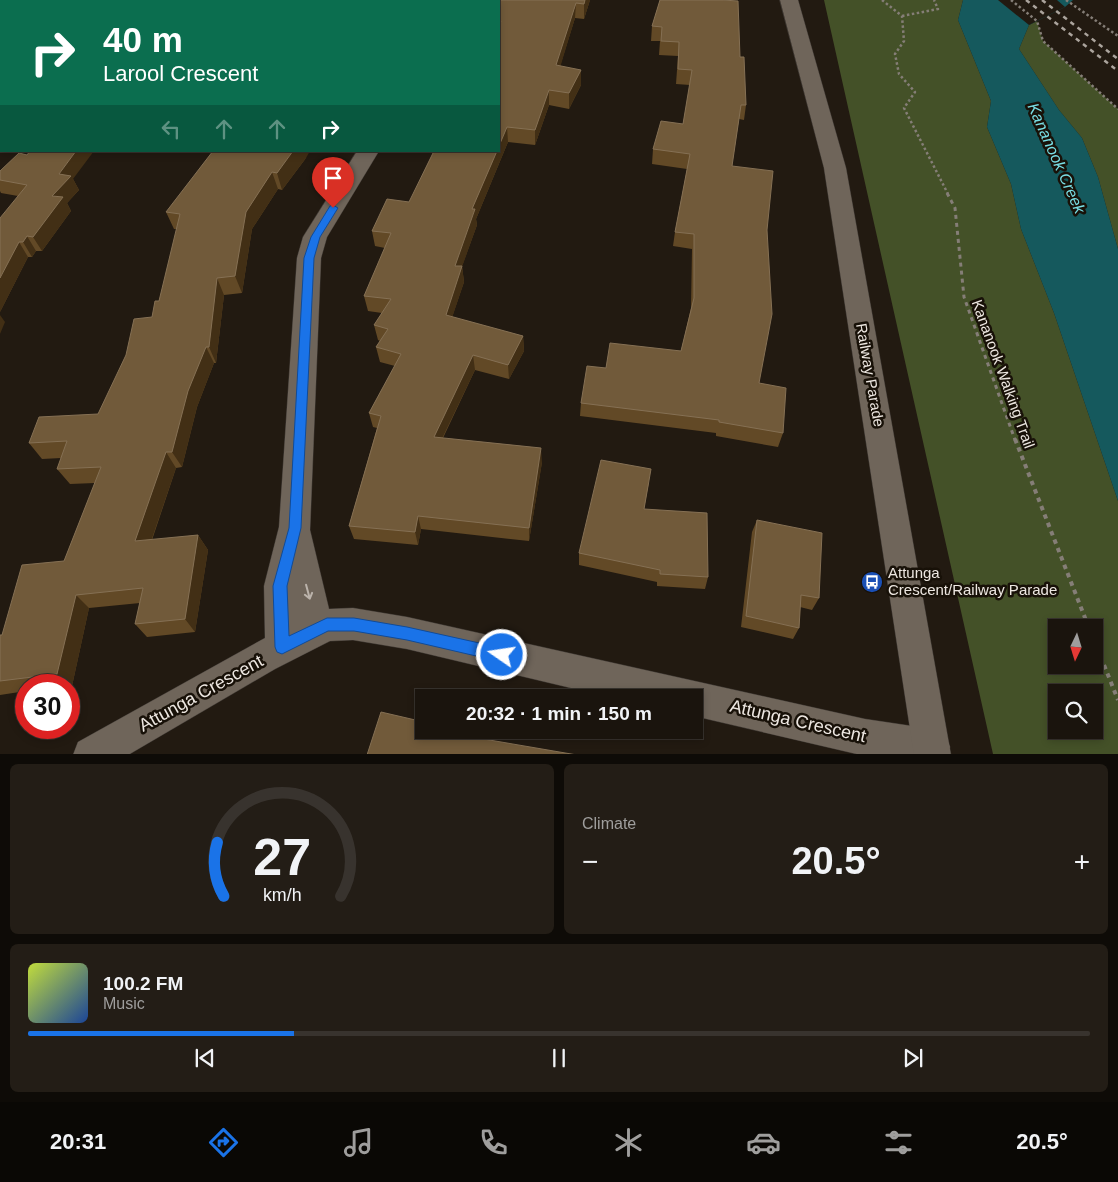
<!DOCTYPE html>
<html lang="en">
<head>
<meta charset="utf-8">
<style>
  :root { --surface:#1a140d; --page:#231d16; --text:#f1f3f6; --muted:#9f9e9d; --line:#38332e; --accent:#1a73e8 }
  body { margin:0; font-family:Arial,sans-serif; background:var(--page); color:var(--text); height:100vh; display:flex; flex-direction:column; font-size:19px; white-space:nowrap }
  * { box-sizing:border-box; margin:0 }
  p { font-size:16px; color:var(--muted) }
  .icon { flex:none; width:28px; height:28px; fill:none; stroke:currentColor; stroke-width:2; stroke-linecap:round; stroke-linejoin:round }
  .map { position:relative; height:754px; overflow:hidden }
  .details { display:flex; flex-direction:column; gap:10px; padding:10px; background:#0e0b07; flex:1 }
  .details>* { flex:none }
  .banner { position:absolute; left:0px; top:0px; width:500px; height:152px; box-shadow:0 2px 8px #0003,0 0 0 1px var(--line); background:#0b6e4f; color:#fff; overflow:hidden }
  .needle { width:32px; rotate:184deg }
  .fabs { position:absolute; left:1048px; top:619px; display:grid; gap:10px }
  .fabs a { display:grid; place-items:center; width:55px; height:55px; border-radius:0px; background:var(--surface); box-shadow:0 2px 8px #0003,0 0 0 1px var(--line); font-size:25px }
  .speed { position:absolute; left:15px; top:674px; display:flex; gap:10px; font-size:25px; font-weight:700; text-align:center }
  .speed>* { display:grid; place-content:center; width:65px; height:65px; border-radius:50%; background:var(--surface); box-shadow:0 2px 8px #0003,0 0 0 1px var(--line); line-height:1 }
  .speed .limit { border:8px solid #d22; background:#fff; color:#111 }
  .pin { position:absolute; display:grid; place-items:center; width:42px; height:42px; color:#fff; margin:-51px -21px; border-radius:50% 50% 50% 0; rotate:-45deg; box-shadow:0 0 5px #0007 }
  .pin .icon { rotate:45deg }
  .me { position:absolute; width:55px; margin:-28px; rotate:283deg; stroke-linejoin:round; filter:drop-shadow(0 0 4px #0008) }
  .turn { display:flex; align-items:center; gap:18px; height:105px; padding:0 20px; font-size:22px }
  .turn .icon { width:65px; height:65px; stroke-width:2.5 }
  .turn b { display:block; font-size:35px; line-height:42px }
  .lanes { display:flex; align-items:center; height:48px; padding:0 20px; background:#0003; justify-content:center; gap:25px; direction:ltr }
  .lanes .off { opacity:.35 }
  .big { font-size:38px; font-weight:700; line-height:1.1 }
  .details .tile { flex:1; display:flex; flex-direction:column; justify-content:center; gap:8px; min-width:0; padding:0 18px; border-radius:8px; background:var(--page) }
  .details .dial { align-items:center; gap:0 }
  .dial svg { height:130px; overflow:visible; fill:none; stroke:var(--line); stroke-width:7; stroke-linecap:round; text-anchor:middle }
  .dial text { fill:var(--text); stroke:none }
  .song { display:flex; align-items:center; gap:15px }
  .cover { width:60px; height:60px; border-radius:8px; background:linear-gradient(135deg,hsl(70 70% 55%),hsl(220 70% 35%)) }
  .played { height:5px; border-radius:2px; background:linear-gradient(90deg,var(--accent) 25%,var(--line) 25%) }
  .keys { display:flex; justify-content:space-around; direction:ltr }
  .heat { display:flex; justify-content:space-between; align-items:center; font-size:28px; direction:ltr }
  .details .tiles { flex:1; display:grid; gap:10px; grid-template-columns:1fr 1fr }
  .tile:last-child { grid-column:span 2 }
  .trip { position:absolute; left:415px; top:689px; width:288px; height:50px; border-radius:0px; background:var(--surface); box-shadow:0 2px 8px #0003,0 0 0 1px var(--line); font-weight:700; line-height:50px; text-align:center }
  .tabs { display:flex; height:80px; justify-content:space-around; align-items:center; background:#0a0805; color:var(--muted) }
  .tabs .icon { width:35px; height:35px }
  .tabs .on { color:var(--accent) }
  .tabs b { font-size:22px; color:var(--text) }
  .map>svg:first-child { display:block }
  .forest { fill:#445128; fill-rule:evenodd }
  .water { fill:#15595d }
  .pier { fill:#221a11 }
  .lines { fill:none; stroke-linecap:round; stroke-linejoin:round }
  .minor-casing { stroke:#3d3732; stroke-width:1 }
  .tertiary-casing { stroke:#3d3732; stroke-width:1 }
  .path-far2 { stroke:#857e77; stroke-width:2.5; stroke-dasharray:2.5 2.5; stroke-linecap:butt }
  .path-far1 { stroke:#857e77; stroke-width:3; stroke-dasharray:4 4; stroke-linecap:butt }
  .path { stroke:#857e77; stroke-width:4; stroke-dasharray:4.5 4.5; stroke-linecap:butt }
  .minor { fill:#6f655a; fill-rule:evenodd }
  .tertiary { fill:#6f655a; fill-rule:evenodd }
  .rail { stroke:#aba49d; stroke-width:2.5; stroke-dasharray:4.5 4.5; stroke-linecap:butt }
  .wall { fill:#624926 }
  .shaded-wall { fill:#422f15 }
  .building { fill:#715a3a; stroke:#857054 }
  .oneway { stroke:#bbb3ab }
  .route { fill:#1a73e8; stroke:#114b97 }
  .labels { text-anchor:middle; stroke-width:5; stroke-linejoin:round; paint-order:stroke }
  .street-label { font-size:15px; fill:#ede7e1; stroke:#181108 }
  .poi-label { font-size:15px; fill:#ede7e1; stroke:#181108; text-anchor:start }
  .water-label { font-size:16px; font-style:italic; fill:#78dde3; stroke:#181108 }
  .near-street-label { font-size:18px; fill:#ede7e1; stroke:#181108 }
</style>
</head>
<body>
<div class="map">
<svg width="1118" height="755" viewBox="0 0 1118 755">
  <rect width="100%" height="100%" fill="#221a11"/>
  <path class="forest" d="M824 0H963L958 20 991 101 987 127 1011 184 1021 229 1054 313 1118 501V754H993ZM1056 628H1094V665H1056ZM1056 692H1094V730H1056Z
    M1037 21 1043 41 1118 109V249L1098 177 1082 138 1059 110 1019 49 1029 25Z"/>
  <path class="water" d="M963 0H1073L1065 7 1029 25 1019 49 1059 110 1082 138 1098 177 1118 249V501L1054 313 1021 229 1011 184 987 127 991 101 958 20Z"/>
  <path class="pier" d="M998 0H1057L1065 7 1029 25Z"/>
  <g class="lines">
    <g class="minor-casing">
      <path id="minor" d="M357 151H379L327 237 321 258 310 530 329 609 353 608 407 617 865 719 932 729 945 734 950 747 947 755H861L694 716V698H613L407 649 353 640 330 641 326 643 275 669 128 755H73L78 742 265 638 264 586 279 527 297 258 303 237Z"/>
    </g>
    <g class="tertiary-casing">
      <path id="tertiary" d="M780 0H798L846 168 951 755H914L824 168Z"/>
    </g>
    <path class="path-far2" d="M882 0 902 16 904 41 895 54 899 74 915 92 904 108 948 194
      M1011 0 1037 21 1043 41 1118 109
      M1066 0 1118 36
      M902 16 938 9 934 0"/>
    <path class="path-far1" d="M947 193 955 208 964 297 1015 440"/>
    <path class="path" d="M1015 439 1089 628
      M1094 640 1118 700"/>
    <use href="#minor" class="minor"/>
    <use href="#tertiary" class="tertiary"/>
    <path class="rail" d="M1026 0 1118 71
      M1042 0 1118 59"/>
  </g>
  <path class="wall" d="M31 0H88L87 1H32Z
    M492 0H590L584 19 575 18 560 66 581 70V85L569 109 549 105 535 145 508 142 476 219 477 225 462 266 464 282 452 317 523 336 524 351 509 379 475 370 443 438 542 462 529 541 421 529 418 545 354 539 349 526 377 428 373 427 369 413 395 366 380 362 376 347 380 341 378 340 374 325 382 313 368 311 364 296 385 248 375 246 372 231 409 202 499 151V1Z
    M660 0 740 57 746 105 744 120 739 119 732 166 767 230 759 383 783 433 778 447 716 436V433L580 416 581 403 606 368 681 351 691 308 692 249 673 246 675 232 687 169 652 164 653 149 683 124 690 85 676 84 678 56 659 55 660 41H651L652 26Z
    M306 158 282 190 278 189 252 229 242 293 224 295 216 363H214L197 407 182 467 176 468 152 540 198 535 208 550 195 632 147 637 135 624 140 603 89 608 72 686H69V685H26V691L0 695V635H2L64 561 95 483 70 484 57 469 61 458 42 459 29 443 98 414 152 317 159 301 177 229H174L166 212Z
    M0 171 73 179 79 190 67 203 71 211 42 251H36L32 257H28L0 312 18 196 1 193 0 191Z
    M649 482 644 509 708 577 705 589 657 586V582L579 565V553Z
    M757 520 819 598 812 610 800 607 799 628 793 639 741 627 752 532Z"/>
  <path class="shaded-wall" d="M69 0H88L87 1H69Z
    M252 0H269L268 1H251Z
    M392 0H406L405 1H391Z
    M585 0H590L584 19V4Z
    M576 3 575 18 556 81V65Z
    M1 48V69L0 70V49Z
    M581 70V85L569 109V93Z
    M549 90V105L535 145V130Z
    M507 127 508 142 476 219 477 225 457 281 455 266 472 209 497 151H499V146Z
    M76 151H94L73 179 79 190 67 203 71 211 42 251 33 237 52 196 59 174Z
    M293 151H310L306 158 282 190 277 173Z
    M272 172 278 189 252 229 242 293 235 276 246 212Z
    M27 236 36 251 32 257 23 242Z
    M19 242 28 257 0 312V278Z
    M462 266 464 282 448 330 446 315Z
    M217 278 224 295 216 363 209 347Z
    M0 315 5 322 0 334Z
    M523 336 524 351 509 379 508 365Z
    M206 347 214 363 197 407 182 467 172 452 188 391Z
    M473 355 475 370 436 451 434 437Z
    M541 448 542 462 529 541V528Z
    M166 452 176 468 146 556 135 541Z
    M418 516 421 529 418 545 415 532Z
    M198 535 208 550 195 632 185 619Z
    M76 595 89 608 72 686 57 674Z"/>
  <path class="building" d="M165 0H252L251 1H163Z
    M328 0H392L391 1H327Z
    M492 0H585L584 4 576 3 556 65 581 70 569 93 549 90 535 130 507 127 499 146V25L501 21H499V1H491Z
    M660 0H723L738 1 740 57H744L746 105H741L732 166 773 171 767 230 772 314 759 383 786 388 783 433 719 422V420L581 403 587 366 606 368 610 343 681 351 694 298V234L675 232 690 154 653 149 661 121 683 124 692 70 678 69 679 42 661 41 662 27 652 26Z
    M0 40H1V48L0 49Z
    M30 151H76L59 174 71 176 52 196 63 197 33 237 27 236 23 242H19L0 278V218L27 185 0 180V171L19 153 27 155Z
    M213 151H293L277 173 272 172 246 212 235 276 217 278 209 347H206L188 391 172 452H166L135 541 198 535 185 619 135 624 143 588 76 595 57 674 0 681V635H2L22 565 64 561 101 467 57 469 67 441 29 443 39 417 98 414 126 355 134 319 152 317 155 301H159L180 214 166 212Z
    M434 151H497L472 209H475L455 266H462L446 315 523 336 508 365 473 355 434 437 541 448 529 528 418 516 415 532 349 526 381 416 369 413 401 354 376 347 388 329 374 325 391 299 364 296 391 233 372 231 387 199 409 202Z
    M601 460 651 469 644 509 707 513 708 577 660 574V570L579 553Z
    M757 520 822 533 819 598 801 595 799 628 746 616Z
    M381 712 424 722V730H461L467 731 466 736 577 755H367Z"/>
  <defs><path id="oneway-shaft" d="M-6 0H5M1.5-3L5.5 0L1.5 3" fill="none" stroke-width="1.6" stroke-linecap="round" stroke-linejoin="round" transform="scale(1.25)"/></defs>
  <use class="oneway" href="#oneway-shaft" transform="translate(308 592) rotate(75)"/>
  <path class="route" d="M333 205 338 208 320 237 314 258 301 528 287 586 289 636 327 618H354L407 627 502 648 507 650 509 655 507 660 502 662 407 640 354 631H328L282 654 277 652 275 647 273 586 289 528 304 258 311 237 330 206Z"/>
  <defs>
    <g id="bus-disc" transform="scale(1.125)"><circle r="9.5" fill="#1a4fb4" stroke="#181108"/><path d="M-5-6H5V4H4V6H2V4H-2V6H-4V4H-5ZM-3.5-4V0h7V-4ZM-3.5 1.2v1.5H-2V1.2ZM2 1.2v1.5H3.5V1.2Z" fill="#fff"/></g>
  </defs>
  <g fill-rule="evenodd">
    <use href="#bus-disc" x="872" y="582"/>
  </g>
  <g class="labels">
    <g class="street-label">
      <text transform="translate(1003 374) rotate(70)" y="5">Kananook Walking Trail</text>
      <text transform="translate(870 375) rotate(80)" y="5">Railway Parade</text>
    </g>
    <g class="poi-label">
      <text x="888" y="578">Attunga<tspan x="888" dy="17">Crescent/Railway Parade</tspan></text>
    </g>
    <g class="water-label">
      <text transform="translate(1057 158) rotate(66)" y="6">Kananook Creek</text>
    </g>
    <g class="near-street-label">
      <text transform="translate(201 693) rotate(-29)" y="6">Attunga Crescent</text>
      <text transform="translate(798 721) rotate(13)" y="6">Attunga Crescent</text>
    </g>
  </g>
</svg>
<div class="fabs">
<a><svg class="needle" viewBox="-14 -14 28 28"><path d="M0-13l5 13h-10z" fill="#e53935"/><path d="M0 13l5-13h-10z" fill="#9f9e9d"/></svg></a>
<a><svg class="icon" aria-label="search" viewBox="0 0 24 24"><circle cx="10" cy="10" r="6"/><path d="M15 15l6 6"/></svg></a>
</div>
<div class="speed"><div class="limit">30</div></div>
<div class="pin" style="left:333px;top:208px;background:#d93025"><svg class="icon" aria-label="arrive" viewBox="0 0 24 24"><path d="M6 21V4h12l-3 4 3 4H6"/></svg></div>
<svg class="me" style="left:502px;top:655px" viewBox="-20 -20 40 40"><circle r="17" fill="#1a73e8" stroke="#fff" stroke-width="3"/><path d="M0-11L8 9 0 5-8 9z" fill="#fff"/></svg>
<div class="trip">20:32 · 1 min · 150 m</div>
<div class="banner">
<div class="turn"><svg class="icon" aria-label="right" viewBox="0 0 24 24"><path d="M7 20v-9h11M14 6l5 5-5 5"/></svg><div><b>40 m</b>Larool Crescent</div></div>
<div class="lanes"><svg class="icon off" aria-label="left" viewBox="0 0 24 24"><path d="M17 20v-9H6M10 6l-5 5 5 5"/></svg><svg class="icon off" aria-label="ahead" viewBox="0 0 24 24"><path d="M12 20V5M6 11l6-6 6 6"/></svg><svg class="icon off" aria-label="ahead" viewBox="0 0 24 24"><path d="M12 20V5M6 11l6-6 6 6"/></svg><svg class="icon" aria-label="right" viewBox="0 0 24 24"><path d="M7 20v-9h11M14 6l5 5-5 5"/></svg></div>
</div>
</div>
<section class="details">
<div class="tiles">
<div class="tile dial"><svg viewBox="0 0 100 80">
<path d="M14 69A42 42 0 1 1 86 69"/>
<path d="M14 69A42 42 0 0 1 10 36" stroke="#1a73e8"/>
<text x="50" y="56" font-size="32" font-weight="700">27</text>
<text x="50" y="72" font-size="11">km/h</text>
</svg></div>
<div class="tile"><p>Climate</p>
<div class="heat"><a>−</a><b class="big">20.5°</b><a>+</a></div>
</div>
<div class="tile">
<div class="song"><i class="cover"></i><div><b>100.2 FM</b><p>Music</p></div></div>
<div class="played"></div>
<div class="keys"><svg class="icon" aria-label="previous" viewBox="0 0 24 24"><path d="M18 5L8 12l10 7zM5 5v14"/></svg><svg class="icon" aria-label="pause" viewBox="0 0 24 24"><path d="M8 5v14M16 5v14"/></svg><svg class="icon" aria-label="next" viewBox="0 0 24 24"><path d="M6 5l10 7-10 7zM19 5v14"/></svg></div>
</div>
</div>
</section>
<nav class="tabs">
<b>20:31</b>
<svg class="icon on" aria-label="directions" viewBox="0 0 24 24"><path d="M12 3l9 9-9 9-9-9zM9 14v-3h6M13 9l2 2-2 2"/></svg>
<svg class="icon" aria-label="music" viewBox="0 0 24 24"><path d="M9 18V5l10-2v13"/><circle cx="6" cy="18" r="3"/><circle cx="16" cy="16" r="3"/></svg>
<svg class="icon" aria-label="phone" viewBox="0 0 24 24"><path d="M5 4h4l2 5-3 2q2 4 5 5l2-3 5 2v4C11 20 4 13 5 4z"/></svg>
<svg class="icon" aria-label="climate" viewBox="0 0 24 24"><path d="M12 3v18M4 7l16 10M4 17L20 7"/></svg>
<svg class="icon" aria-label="car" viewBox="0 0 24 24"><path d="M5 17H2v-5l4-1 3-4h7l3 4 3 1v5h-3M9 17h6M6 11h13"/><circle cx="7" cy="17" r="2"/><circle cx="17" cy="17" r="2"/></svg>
<svg class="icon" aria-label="filters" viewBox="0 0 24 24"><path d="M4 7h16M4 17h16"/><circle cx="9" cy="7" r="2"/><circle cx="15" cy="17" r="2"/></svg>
<b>20.5°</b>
</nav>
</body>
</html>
